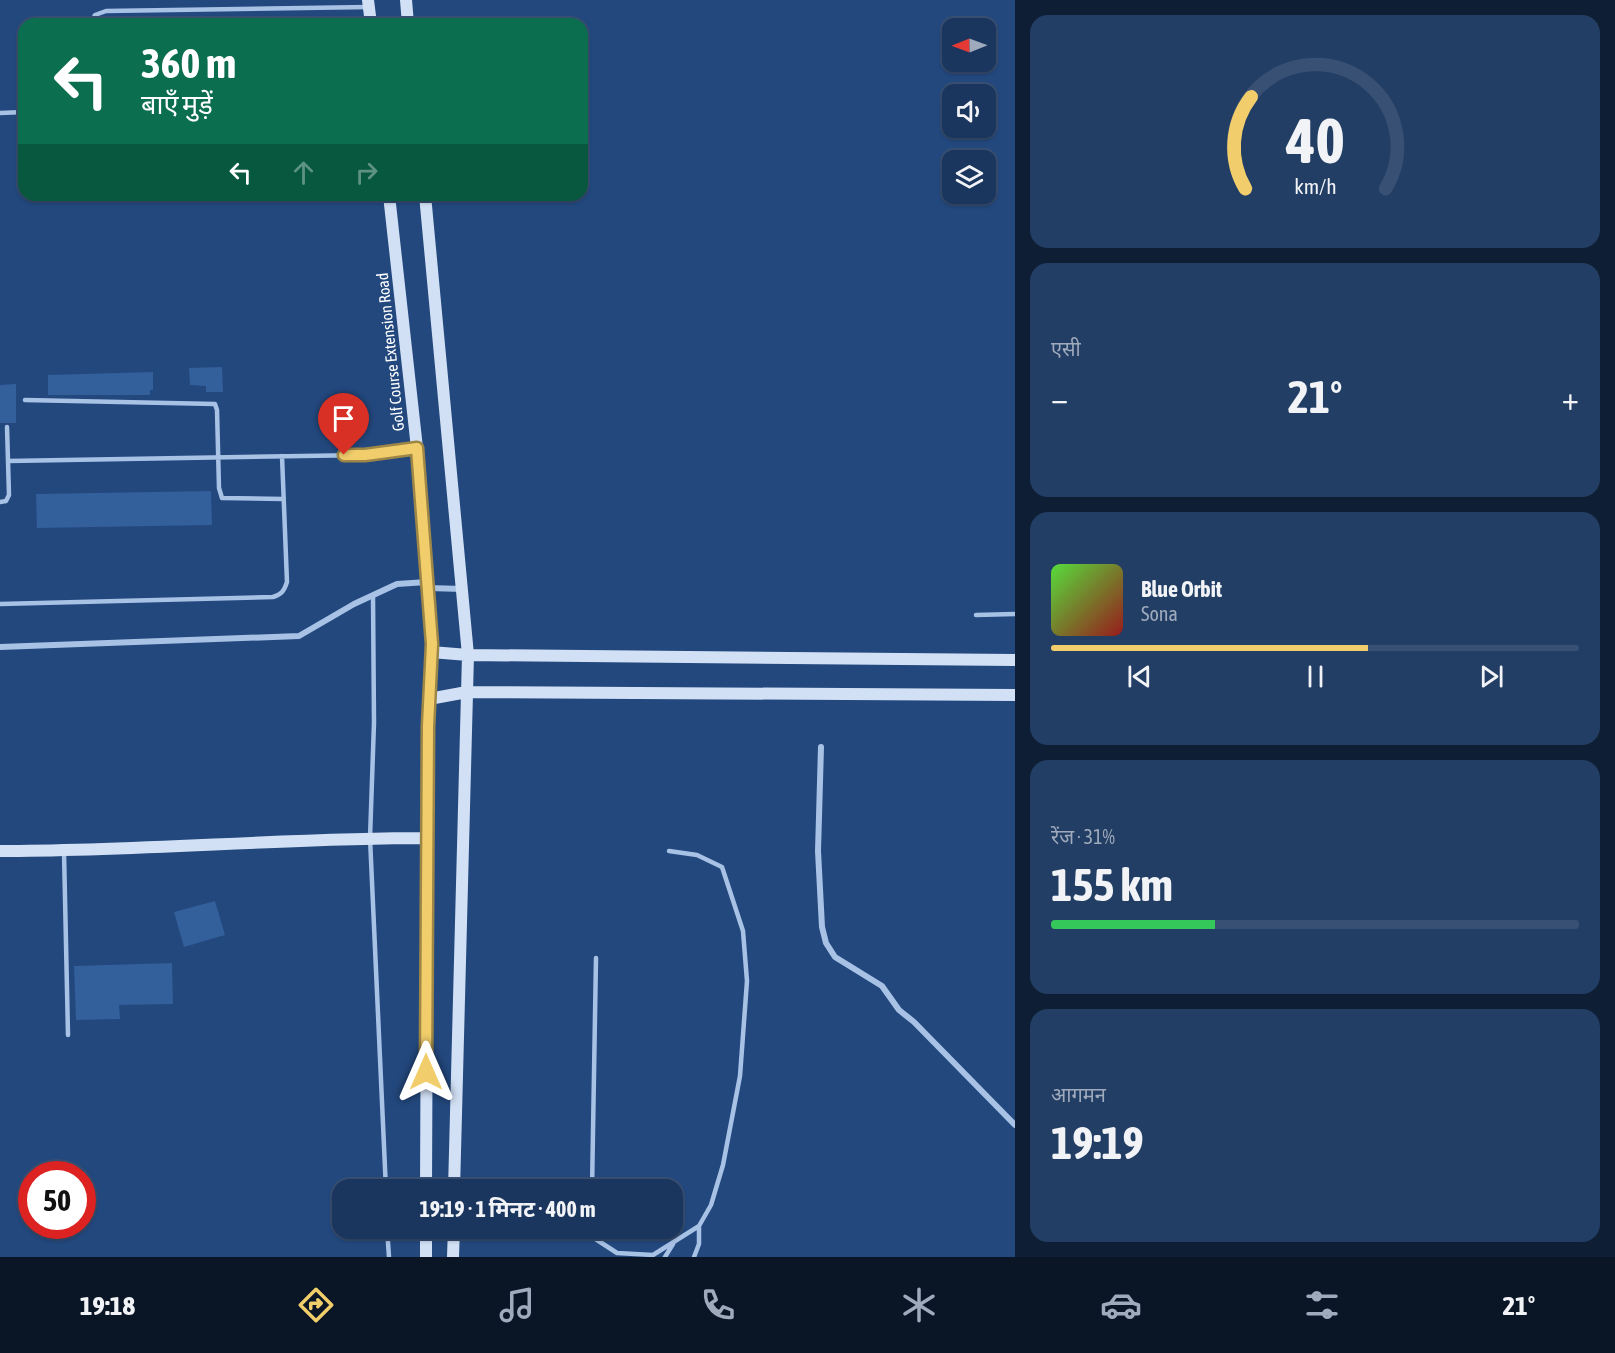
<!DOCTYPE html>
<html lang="hi">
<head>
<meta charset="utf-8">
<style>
  :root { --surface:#1a365e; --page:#233e64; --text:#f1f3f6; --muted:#9fabbc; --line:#385073; --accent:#f1ce6b }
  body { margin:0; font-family:"Asap Condensed","Noto Sans Devanagari",sans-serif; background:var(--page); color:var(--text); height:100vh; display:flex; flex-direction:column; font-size:22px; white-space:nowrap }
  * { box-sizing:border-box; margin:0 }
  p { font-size:20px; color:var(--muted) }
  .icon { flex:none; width:33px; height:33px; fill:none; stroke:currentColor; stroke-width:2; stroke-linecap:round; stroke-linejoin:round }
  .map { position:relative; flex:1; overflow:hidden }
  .panel { display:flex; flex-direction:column; gap:15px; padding:15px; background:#0e1e34; width:600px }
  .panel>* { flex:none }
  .guide { position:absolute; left:18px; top:18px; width:570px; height:183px; border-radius:18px; box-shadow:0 2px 4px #0004,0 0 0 2px var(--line); background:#0b6e4f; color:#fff; overflow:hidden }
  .needle { width:39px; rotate:269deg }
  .fabs { position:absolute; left:942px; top:18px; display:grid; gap:12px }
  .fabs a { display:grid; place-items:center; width:54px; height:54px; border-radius:12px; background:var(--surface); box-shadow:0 2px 4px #0004,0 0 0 2px var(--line); font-size:30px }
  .speed { position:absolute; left:18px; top:1161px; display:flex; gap:12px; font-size:30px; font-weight:700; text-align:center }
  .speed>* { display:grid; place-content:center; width:78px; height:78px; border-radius:50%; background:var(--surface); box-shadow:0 2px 4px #0004,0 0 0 2px var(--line); line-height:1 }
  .speed .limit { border:9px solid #d22; background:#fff; color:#111 }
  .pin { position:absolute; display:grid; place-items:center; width:51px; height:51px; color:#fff; margin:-62px -26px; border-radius:50% 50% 50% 0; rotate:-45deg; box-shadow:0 0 6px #0007 }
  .pin .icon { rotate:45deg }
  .me { position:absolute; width:66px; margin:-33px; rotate:0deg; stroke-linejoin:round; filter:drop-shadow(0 0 4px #0008) }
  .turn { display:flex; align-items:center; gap:21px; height:126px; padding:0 24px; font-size:27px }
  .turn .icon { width:78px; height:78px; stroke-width:2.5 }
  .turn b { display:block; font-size:42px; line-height:51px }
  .lanes { display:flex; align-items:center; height:57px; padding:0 24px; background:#0003; justify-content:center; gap:30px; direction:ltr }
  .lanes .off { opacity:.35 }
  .big { font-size:45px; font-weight:700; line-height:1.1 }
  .panel .card { flex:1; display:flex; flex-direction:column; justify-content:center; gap:9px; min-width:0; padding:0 21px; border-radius:18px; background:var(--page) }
  .panel .dial { align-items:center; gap:0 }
  .dial svg { height:156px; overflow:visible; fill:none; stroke:var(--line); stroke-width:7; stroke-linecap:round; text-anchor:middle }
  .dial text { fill:var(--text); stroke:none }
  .song { display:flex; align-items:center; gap:18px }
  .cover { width:72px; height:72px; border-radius:9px; background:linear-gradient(135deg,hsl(110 70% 55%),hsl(0 70% 35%)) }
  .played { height:6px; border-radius:3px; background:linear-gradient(90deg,var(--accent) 60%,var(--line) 60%) }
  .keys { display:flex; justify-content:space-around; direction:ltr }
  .heat { display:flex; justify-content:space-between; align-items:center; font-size:33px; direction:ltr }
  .charge { height:9px; border-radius:4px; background:linear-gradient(90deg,#34c759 31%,var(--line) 0) }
  .trip { position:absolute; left:332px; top:1179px; width:351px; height:60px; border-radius:18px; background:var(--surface); box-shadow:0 2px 4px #0004,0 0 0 2px var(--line); font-weight:700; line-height:60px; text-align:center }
  .menu { display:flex; height:96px; justify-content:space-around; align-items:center; background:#0a1626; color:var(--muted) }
  .menu .icon { width:42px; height:42px }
  .menu .current { color:var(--accent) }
  .menu b { font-size:27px; color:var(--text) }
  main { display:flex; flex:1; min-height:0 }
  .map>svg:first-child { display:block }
  .building { fill:#335f9b }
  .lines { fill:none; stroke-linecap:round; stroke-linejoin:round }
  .lane { stroke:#a8c2e6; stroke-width:4.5 }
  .street { stroke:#a8c2e6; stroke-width:6 }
  .secondary { stroke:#d2e0f5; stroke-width:12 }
  .route-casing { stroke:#9d8646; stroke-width:15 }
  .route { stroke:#f1ce6b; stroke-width:10 }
  .labels { text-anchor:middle; stroke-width:6; stroke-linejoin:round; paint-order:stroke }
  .street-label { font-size:16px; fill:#fff; stroke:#23487e }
</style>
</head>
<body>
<main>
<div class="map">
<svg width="1015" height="1257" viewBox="0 0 1015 1257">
  <rect width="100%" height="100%" fill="#23487e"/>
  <path class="building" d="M222 367 223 392H206V386L190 385 189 368Z
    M153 372V390H150V395H48V375Z
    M16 384V423H0V385Z
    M211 491 212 525 37 528 36 494Z
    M215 901 225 935 184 947 174 912Z
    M172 963 173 1004 119 1005 120 1019 76 1020 74 966Z"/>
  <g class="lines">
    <path class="lane" d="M91 24 95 15 106 11 369 7
      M0 113 24 112
      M25 400 215 404 217 410 219 488 222 498 283 499
      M8 461 365 455 415 449
      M0 502 6 501 9 495 7 427
      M373 596 374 723 370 838 386 1190
      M0 604 273 597C282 594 284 591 287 582L282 456
      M976 615 1015 614
      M64 852 68 1035
      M592 1190 596 958
      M387 1228 389 1257
      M593 1228 594 1238 617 1253 653 1255 699 1226 711 1205 723 1165 740 1076 747 981 743 931 722 867 697 855 669 851
      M665 1257 673 1244
      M694 1257 699 1244V1226"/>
    <path class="street" d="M428 588 463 589
      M0 647 299 636 354 604 397 584 427 582
      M821 747 818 851 822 927 826 943 835 957 882 986 899 1010 914 1022 1015 1125"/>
    <path class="secondary" d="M368 0 371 24
      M406 0 408 24
      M389 195 417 448 432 644 428 726 426 1190
      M425 195 468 655 454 1190
      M431 652 468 655 1015 660
      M429 699 467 692 1015 695
      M0 851C143 851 285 838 427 838
      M426 1257V1228
      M453 1257 454 1228"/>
  </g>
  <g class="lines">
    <g class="route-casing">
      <path id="route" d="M344 455H365L417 448 432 644 428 726 426 1072"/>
    </g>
    <use href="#route" class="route"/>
  </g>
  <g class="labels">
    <g class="street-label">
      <text transform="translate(390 352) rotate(-96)" y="6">Golf Course Extension Road</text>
    </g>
  </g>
</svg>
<div class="fabs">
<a><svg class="needle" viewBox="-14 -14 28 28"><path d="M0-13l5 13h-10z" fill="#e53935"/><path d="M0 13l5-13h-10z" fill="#9fabbc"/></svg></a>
<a><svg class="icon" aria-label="sound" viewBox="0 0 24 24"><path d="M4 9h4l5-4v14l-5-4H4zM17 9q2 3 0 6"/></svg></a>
<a><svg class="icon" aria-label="layers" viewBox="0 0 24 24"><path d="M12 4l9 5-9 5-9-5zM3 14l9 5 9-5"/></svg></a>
</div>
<div class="speed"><div class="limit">50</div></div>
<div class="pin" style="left:344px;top:455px;background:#d93025"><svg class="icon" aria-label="arrive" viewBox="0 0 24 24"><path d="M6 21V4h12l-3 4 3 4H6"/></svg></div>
<svg class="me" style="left:426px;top:1072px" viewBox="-20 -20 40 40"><path d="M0-17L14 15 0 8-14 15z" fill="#f1ce6b" stroke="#fff" stroke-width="4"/></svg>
<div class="trip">19:19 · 1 मिनट · 400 m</div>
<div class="guide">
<div class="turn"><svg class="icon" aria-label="left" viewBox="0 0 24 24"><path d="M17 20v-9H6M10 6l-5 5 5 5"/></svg><div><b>360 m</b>बाएँ मुड़ें</div></div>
<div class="lanes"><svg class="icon" aria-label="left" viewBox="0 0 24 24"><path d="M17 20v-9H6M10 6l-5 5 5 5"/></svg><svg class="icon off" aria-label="ahead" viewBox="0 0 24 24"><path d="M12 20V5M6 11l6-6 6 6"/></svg><svg class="icon off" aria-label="right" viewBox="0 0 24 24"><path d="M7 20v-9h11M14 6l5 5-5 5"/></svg></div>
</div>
</div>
<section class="panel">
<div class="card dial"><svg viewBox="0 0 100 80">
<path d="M14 69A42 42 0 1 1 86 69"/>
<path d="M14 69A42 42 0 0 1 17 22" stroke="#f1ce6b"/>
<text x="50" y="56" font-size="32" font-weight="700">40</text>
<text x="50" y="72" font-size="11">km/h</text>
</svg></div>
<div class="card"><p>एसी</p>
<div class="heat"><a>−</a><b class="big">21°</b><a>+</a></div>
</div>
<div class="card">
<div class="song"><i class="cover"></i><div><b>Blue Orbit</b><p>Sona</p></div></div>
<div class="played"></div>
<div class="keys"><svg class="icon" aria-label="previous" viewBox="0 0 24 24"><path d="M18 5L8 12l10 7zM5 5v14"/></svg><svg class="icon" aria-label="pause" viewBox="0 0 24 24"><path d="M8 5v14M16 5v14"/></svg><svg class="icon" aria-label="next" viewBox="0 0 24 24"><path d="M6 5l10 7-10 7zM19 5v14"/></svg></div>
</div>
<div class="card"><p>रेंज · 31%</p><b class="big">155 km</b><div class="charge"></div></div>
<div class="card"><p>आगमन</p><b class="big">19:19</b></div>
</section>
</main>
<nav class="menu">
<b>19:18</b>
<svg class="icon current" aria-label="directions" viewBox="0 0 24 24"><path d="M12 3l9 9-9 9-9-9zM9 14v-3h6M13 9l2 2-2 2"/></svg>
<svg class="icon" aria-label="music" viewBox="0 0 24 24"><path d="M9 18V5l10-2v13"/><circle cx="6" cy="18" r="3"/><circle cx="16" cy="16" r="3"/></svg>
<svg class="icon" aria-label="phone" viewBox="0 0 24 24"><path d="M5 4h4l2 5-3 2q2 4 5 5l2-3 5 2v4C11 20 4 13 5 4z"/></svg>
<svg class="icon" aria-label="climate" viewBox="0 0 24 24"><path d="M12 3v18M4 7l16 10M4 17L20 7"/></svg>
<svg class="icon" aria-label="car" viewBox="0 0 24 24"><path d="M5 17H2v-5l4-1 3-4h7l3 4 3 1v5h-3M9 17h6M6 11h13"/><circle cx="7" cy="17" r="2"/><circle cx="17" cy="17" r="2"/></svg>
<svg class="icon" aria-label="filters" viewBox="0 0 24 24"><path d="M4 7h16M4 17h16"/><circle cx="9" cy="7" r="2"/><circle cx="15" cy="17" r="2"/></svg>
<b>21°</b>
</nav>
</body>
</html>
